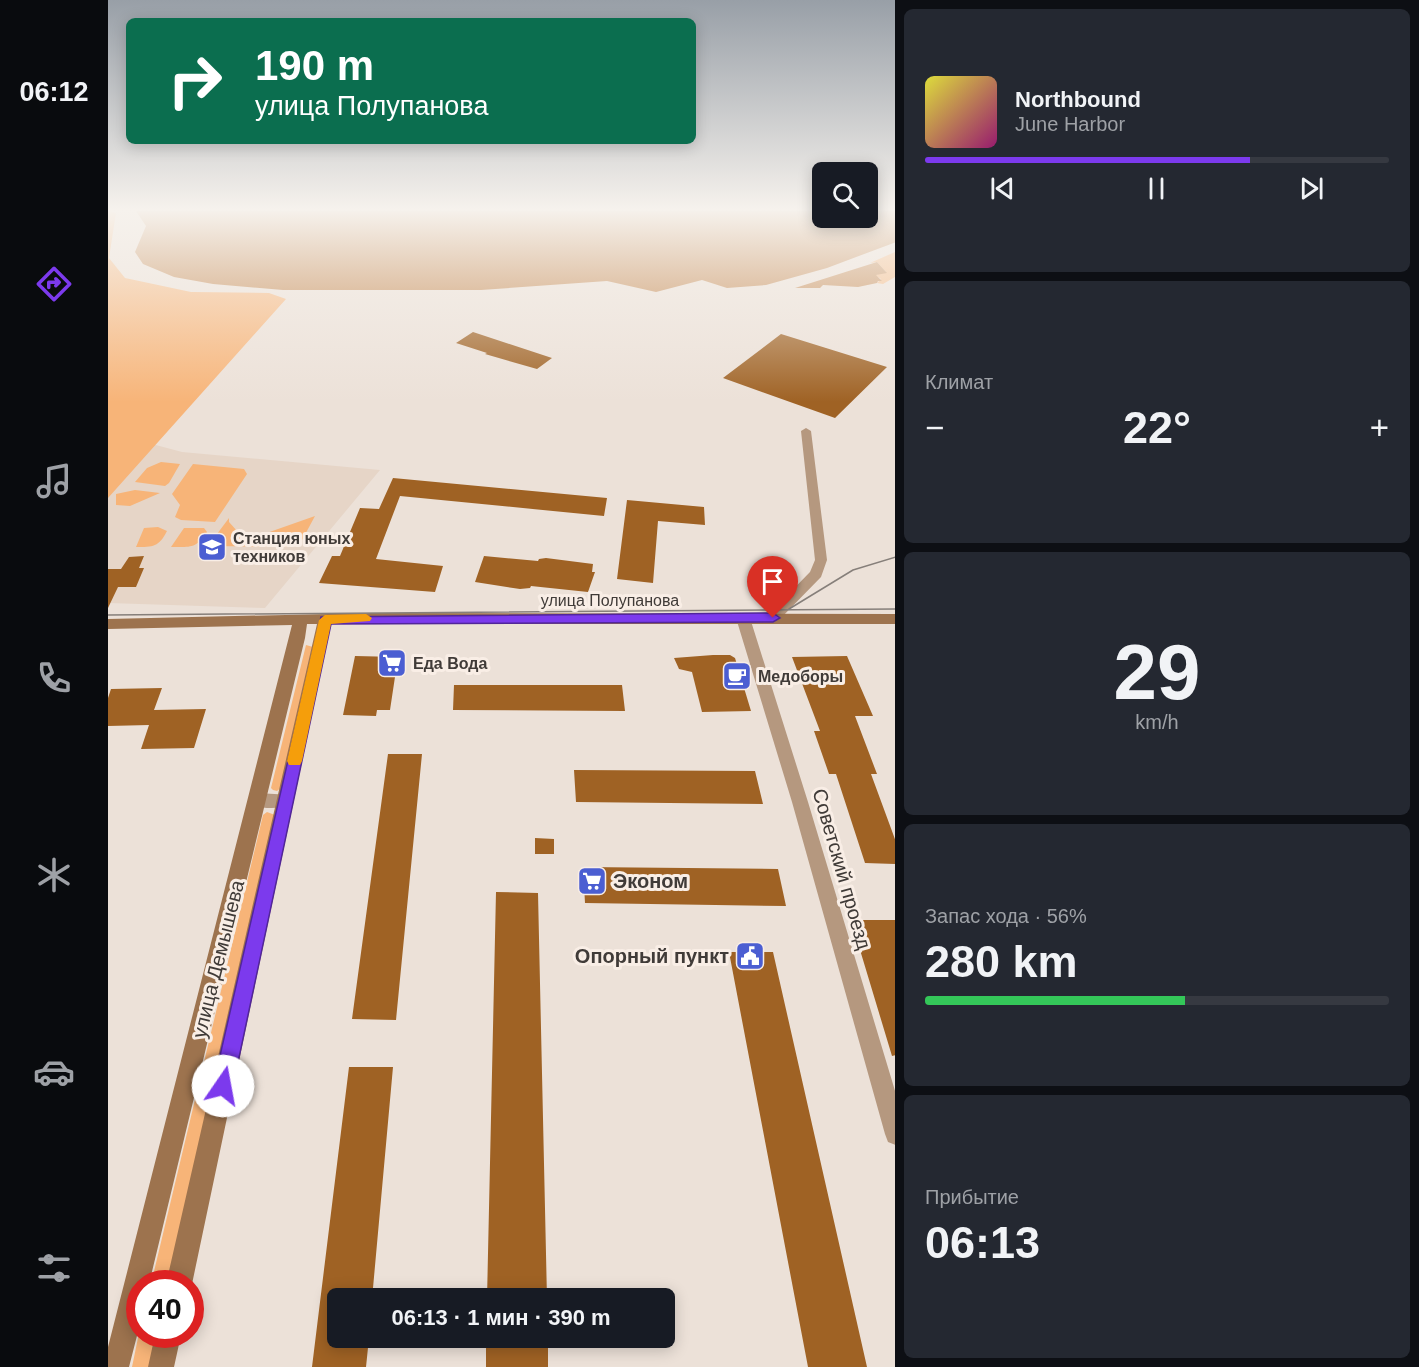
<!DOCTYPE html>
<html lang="ru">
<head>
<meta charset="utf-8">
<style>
  :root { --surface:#171b24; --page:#242831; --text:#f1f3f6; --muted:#9ea1a6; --line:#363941; --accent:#7c3aed }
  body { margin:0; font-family:Helvetica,sans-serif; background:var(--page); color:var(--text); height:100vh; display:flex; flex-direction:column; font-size:22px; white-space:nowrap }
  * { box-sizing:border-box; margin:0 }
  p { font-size:20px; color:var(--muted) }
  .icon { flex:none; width:33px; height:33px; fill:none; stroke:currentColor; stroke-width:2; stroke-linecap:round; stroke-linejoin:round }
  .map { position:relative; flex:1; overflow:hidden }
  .side { display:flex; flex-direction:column; gap:9px; padding:9px; background:#0d0f14; width:524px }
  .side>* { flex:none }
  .top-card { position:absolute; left:18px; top:18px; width:570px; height:126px; border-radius:9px; box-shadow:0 3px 15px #0003; background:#0b6e4f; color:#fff; overflow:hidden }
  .controls { position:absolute; left:704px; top:162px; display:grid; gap:12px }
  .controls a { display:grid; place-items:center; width:66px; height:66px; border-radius:9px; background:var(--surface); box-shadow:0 3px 15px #0003; font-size:30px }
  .speed { position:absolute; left:18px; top:1270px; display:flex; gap:12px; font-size:30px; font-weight:700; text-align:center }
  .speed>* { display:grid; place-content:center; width:78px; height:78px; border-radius:50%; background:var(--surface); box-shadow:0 3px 15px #0003; line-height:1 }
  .speed .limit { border:9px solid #d22; background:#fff; color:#111 }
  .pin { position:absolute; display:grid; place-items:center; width:51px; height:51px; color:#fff; margin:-62px -26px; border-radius:50% 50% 50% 0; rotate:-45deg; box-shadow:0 0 6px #0007 }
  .pin .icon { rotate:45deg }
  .me { position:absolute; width:66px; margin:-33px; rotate:12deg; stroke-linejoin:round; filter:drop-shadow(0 0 4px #0008) }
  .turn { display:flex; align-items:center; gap:21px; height:126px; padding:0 30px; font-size:27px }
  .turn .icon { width:78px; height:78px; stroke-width:2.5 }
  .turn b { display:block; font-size:42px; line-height:51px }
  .big { font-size:45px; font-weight:700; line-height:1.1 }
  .side .tile { flex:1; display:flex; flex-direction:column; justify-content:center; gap:9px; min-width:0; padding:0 21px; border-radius:9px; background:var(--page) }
  .side .dial { align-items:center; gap:0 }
  .dial b { font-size:78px; line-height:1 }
  .song { display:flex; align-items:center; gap:18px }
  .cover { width:72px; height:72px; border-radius:9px; background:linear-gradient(135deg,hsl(60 70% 55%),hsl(320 70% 35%)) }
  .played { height:6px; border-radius:3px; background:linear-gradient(90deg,var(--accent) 70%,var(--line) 70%) }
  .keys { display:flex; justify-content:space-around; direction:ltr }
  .heat { display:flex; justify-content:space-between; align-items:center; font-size:33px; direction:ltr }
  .charge { height:9px; border-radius:4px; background:linear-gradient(90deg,#34c759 56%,var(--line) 0) }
  .trip { position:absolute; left:219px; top:1288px; width:348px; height:60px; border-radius:9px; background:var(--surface); box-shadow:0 3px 15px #0003; font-weight:700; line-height:60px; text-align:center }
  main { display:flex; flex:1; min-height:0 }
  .dock { display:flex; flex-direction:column; width:108px; justify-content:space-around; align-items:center; background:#090b0e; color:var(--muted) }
  .dock .icon { width:42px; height:42px }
  .dock .current { color:var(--accent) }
  .dock b { font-size:27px; color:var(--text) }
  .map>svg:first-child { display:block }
  .built { fill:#e6d5c7 }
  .green { fill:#f7b478 }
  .water { fill:#c08045 }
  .building { fill:#9f6224 }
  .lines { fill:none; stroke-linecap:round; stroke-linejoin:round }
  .street { fill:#b5987f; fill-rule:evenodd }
  .secondary { fill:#9d734e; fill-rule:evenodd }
  .tram { stroke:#867f7a; stroke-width:1.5 }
  .route { fill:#7c3aed; stroke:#51269a; stroke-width:1.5 }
  .slow { fill:#f59e0b }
  .labels { text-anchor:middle; stroke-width:6; stroke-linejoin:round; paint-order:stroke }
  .poi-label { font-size:16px; font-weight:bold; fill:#403b38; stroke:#f9eee6; text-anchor:start }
  .street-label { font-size:16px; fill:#403b38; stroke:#f9eee6 }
  .near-street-label { font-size:20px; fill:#403b38; stroke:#f9eee6 }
  .near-poi-label { font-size:20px; font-weight:bold; fill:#403b38; stroke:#f9eee6; text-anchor:start }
</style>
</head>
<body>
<main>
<nav class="dock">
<b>06:12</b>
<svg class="icon current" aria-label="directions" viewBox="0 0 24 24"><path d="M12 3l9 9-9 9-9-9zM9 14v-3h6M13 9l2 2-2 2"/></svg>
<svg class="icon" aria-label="music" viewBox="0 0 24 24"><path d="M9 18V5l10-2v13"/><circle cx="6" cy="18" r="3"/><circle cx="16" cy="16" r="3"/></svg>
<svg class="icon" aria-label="phone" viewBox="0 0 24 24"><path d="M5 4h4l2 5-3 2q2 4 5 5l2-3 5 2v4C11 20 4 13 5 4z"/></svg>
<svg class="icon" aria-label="climate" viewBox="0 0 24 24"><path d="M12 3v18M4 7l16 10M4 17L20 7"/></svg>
<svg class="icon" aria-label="car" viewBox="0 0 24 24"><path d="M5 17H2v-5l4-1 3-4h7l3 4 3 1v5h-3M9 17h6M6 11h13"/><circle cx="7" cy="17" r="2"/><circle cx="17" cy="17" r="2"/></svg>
<svg class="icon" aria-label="filters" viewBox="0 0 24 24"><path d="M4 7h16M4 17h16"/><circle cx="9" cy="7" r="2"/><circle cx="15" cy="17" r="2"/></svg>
</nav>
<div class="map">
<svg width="788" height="1367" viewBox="0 0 788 1367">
  <rect width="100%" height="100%" fill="#ece1d8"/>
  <path class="built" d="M44 444 74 452 272 470 157 608 0 603V491Z"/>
  <path class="green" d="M0 211 8 213 1 258 17 278 83 292 161 293 178 299 0 498Z
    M787 252V277L775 284 769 283 773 279 767 275 778 272 769 262 762 263Z
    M53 462 72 464 61 483 57 486 27 482 39 468Z
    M85 464 136 469 139 474 107 522 73 520 67 517 72 505 64 494Z
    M27 490 52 493 22 506 8 505V494Z
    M207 516 193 542 185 547 100 546 121 518V522L130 532 153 535Z
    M50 527 59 531C51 547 45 547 28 547L36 528Z
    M76 528H96L99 532C89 549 81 547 63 547Z
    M198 645 205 647 174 787 169 791 165 790 163 788Z
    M159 812 167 815 61 1284H43L155 815Z
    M31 1333 50 1335 42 1367H24Z"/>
  <path class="water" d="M28 211H714V218H759V211H787L788 242 719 268 658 285 619 288 594 280 548 292 499 281 373 290H175L105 284 66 277 35 264 27 252 38 226Z
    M769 262 779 273 768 275 774 281H770L769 283 750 287 715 285 712 288H687Z"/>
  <path class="building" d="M365 332 444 358 429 369 377 354 379 353 348 343Z
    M673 334 779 367 727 418 615 378Z
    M285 478 499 498 496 516 292 496 268 559 335 566 327 592 211 583 224 556H232L252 508 271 509Z
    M519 500 596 507 597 525 550 521 545 583 509 579Z
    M36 556 31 568H36L28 587H10L0 608V569H13L21 557Z
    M376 556 430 561 431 559 438 558 485 564 484 572H487L480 592 423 586 422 588 412 589 367 582Z
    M605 655H622L627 658 643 711 594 712 584 672 571 669 566 658Z
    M247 656 290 657 282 710H269L268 716 235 715Z
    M739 656 765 716H747L769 774H763L788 842V864L757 863 728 774H721L706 731H712L684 657Z
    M346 685H514L517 711 345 710Z
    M54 688 46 710 98 709 86 748 33 749 41 725 0 726V698L3 689Z
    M280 754H314L288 1020 244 1019Z
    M466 770 647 771 655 804 468 802Z
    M427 838 446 839V854H427Z
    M475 867 670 869 678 906 477 903Z
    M388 892 430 893 439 1299H379Z
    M743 920H788V1055L784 1056Z
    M621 952H665L759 1367H700Z
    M241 1067H285L264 1299H230V1338H261L258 1367H204Z
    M378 1338H440V1367H378Z"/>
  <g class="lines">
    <path class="street" d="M698 428 703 431 719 560 713 577 670 621 665 623 658 618 660 615 702 572 707 560 693 431Z
      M635 613 642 618 700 802 788 1094V1145L780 1142 777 1134 684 802 628 618Z
      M149 793 184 795 186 800 184 805C173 809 154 809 143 805L141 800 143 795Z"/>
    <path class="secondary" d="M263 613 788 614V624H223L84 1284 82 1287V1284H58L209 624H199L197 638 41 1284H32V1324L21 1367H0V1347L184 625 0 629V619Z
      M47 1335H73L66 1367H40Z"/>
    <path class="tram" d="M681 609 745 570 788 557
      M0 615 788 609"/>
  </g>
  <linearGradient id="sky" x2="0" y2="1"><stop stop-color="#989fa7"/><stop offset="0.52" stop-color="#f6f2ed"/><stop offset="1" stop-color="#f6f2ed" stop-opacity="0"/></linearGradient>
  <rect width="788" height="402" fill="url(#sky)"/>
  <path class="route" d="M665 613 672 618 665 622 223 624 125 1086 122 1093 115 1096 108 1093 105 1086 213 617Z"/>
  <path class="slow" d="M258 614 264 618 262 621 223 624 194 761 192 765H181L179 761 211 620 217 615Z"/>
  <defs>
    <g id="university-square" transform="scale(1.5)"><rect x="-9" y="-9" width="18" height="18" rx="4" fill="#4b5ed2" stroke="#f9eee6"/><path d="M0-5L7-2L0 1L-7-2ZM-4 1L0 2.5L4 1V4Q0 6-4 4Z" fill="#fff"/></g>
    <g id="supermarket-square" transform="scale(1.5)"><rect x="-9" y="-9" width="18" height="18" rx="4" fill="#4b5ed2" stroke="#f9eee6"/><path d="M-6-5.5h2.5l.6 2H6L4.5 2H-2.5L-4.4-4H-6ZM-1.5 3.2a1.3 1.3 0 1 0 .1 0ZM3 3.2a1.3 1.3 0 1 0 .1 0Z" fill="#fff"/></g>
    <g id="cafe-square" transform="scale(1.5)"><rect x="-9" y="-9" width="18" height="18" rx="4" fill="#4b5ed2" stroke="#f9eee6"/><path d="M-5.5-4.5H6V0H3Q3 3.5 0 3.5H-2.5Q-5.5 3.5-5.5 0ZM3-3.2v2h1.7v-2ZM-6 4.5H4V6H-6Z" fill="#fff"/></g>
    <g id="civic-square" transform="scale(1.5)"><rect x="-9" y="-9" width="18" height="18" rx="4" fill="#4b5ed2" stroke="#f9eee6"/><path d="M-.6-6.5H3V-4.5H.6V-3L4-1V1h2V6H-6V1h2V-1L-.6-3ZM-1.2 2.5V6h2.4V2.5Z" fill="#fff"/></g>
  </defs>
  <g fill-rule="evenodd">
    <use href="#university-square" x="104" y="547"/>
    <use href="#supermarket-square" x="284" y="663"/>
    <use href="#cafe-square" x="629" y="676"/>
    <use href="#supermarket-square" x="484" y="881"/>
    <use href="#civic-square" x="642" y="956"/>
  </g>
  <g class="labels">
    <g class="poi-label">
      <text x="125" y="544">Станция юных<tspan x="125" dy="18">техников</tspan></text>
      <text x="305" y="669">Еда Вода</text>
      <text x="650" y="682">Медоборы</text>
    </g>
    <g class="street-label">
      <text x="502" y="606">улица Полупанова</text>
    </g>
    <g class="near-street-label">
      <text transform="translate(734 869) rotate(74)" y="7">Советский проезд</text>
      <text transform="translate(110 959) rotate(-76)" y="7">улица Демышева</text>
    </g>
    <g class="near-poi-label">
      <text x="505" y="888">Эконом</text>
      <text x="621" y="963" text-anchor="end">Опорный пункт</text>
    </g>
  </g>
</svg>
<div class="controls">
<a><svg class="icon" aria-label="search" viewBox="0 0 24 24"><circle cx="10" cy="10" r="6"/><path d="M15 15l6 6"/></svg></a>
</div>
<div class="speed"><div class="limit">40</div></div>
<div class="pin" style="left:665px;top:618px;background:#d93025"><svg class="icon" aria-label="arrive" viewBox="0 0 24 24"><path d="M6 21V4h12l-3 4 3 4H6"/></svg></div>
<svg class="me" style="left:115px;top:1086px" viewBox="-20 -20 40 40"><circle r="19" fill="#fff"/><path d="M0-13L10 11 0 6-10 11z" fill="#7c3aed"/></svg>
<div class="trip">06:13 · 1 мин · 390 m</div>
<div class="top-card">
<div class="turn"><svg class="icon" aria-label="right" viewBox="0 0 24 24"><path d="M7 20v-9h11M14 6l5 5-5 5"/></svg><div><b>190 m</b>улица Полупанова</div></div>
</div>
</div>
<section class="side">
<div class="tile">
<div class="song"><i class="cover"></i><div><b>Northbound</b><p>June Harbor</p></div></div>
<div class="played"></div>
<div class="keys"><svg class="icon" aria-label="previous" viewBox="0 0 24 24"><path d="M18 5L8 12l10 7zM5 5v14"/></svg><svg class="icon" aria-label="pause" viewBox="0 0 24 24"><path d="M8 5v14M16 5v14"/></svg><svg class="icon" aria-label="next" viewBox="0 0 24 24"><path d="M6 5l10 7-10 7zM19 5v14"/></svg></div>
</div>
<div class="tile"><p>Климат</p>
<div class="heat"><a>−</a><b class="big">22°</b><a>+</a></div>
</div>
<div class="tile dial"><b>29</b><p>km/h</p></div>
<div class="tile"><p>Запас хода · 56%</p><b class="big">280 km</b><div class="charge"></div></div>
<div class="tile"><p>Прибытие</p><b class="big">06:13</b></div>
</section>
</main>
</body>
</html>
